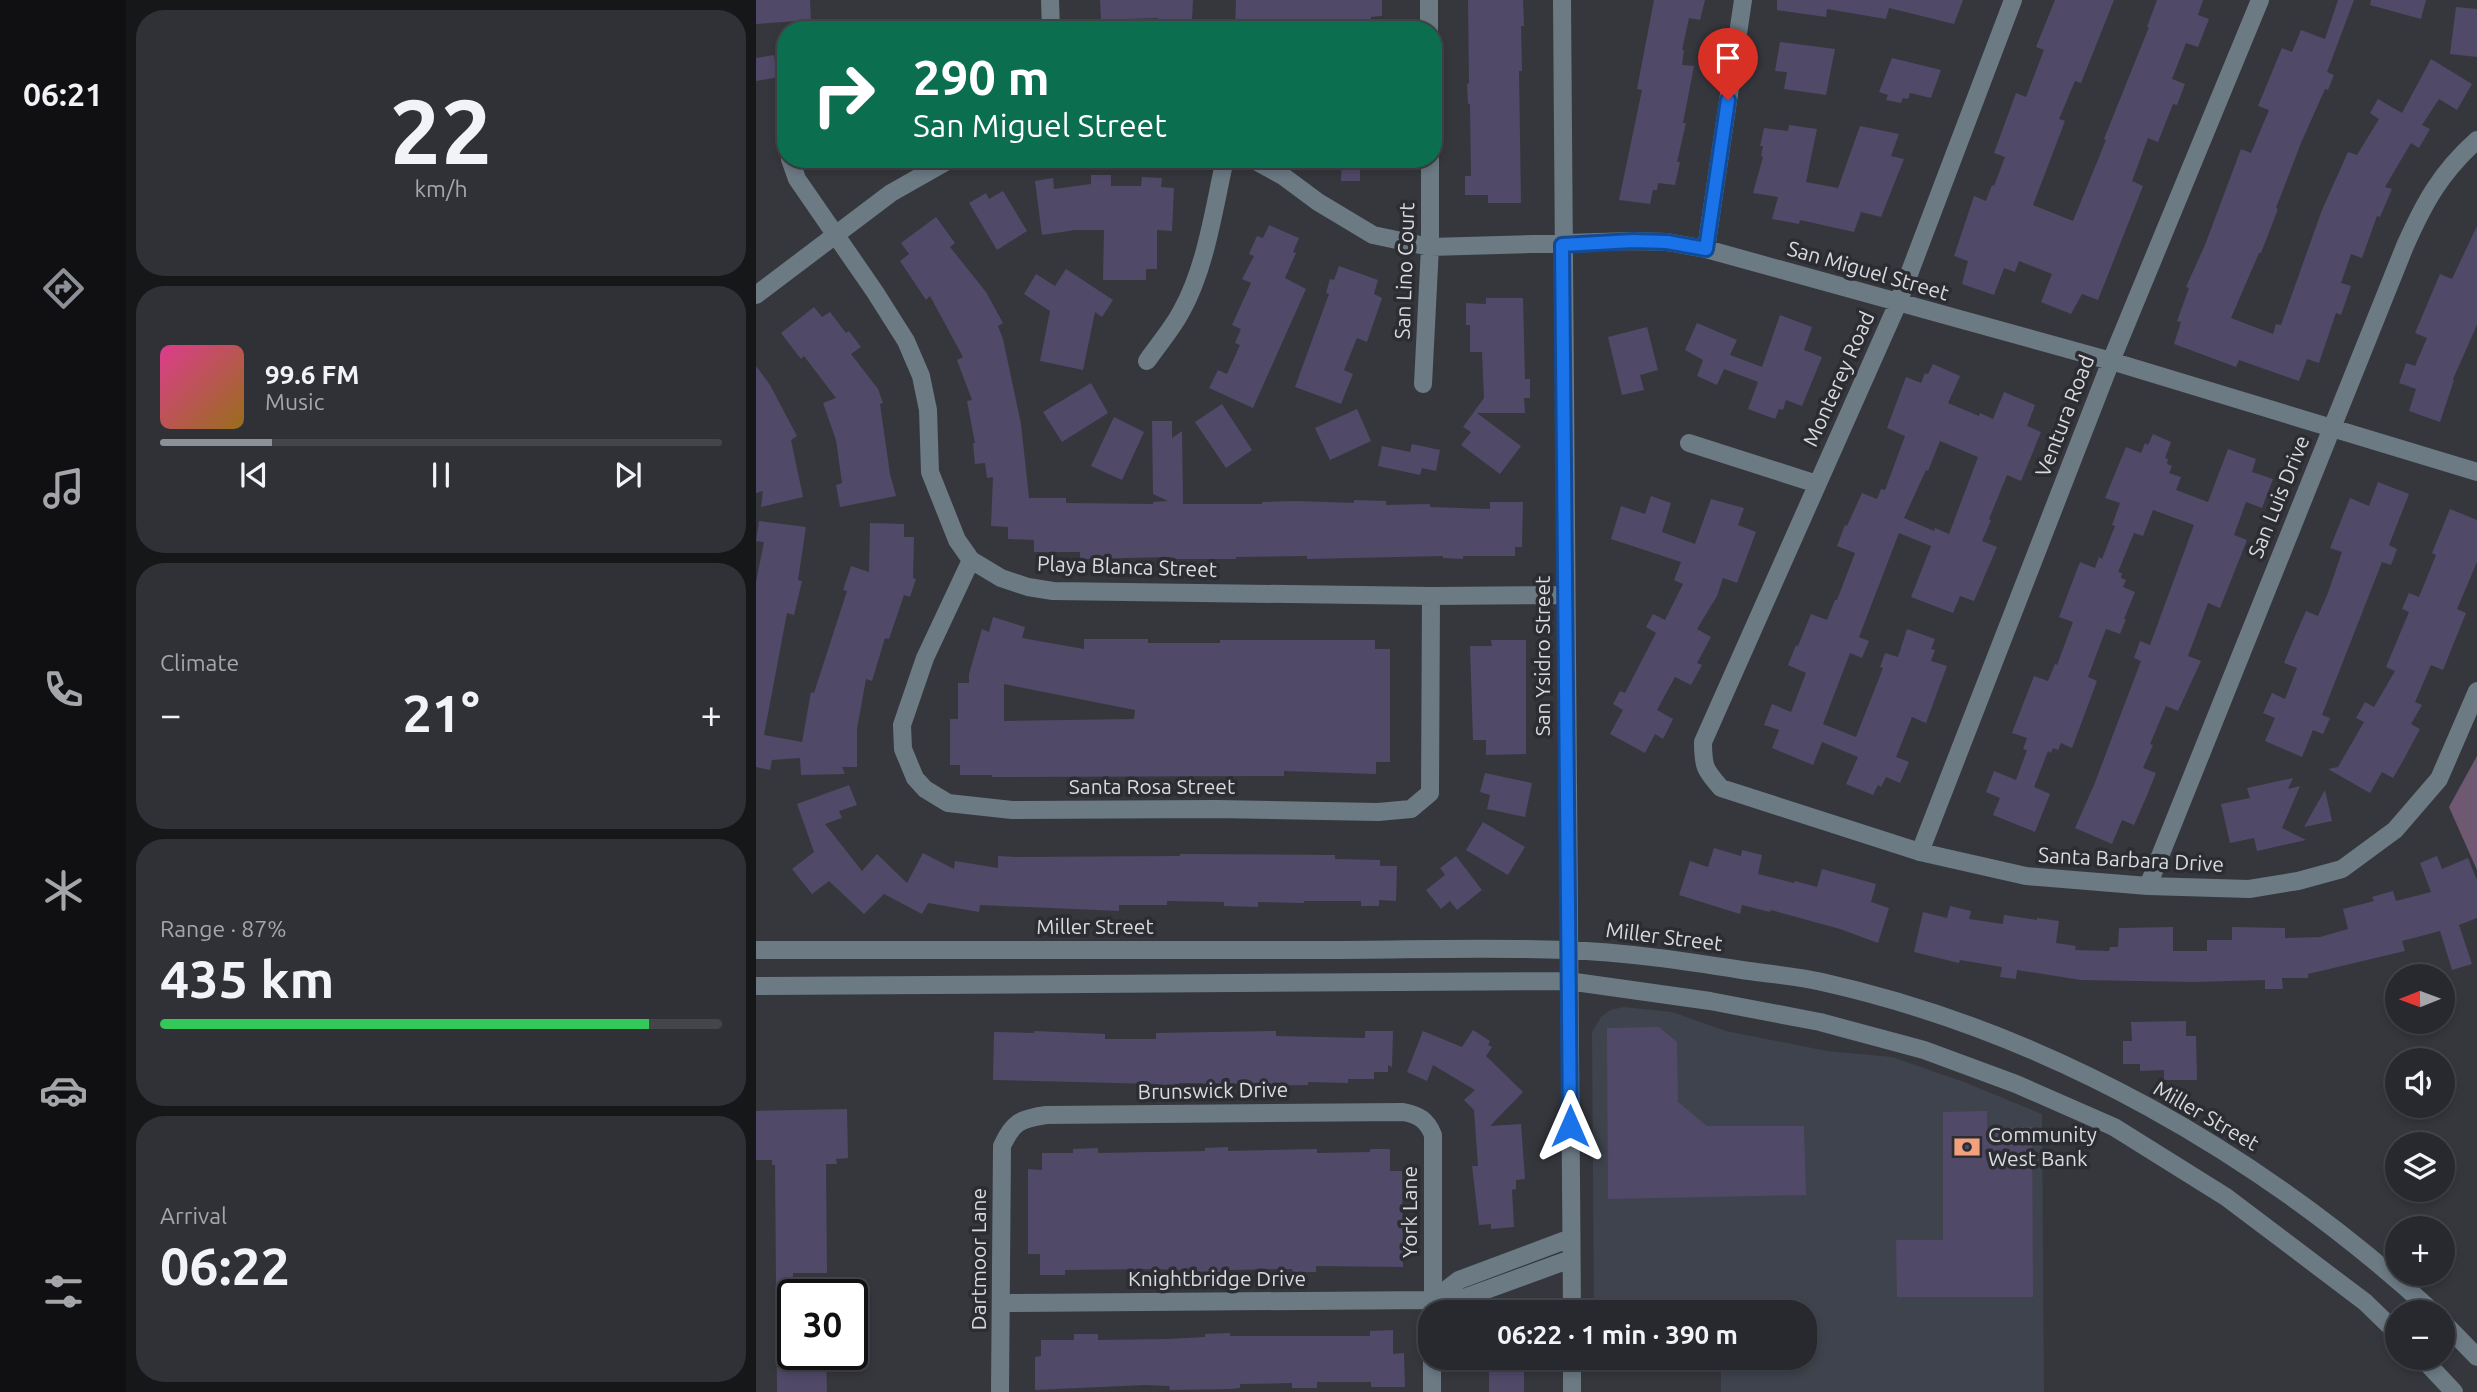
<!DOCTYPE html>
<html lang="en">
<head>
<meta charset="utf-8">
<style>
  :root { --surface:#28292e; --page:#303136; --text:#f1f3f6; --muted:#a5a6aa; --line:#44454a; --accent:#8c9099 }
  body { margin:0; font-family:Ubuntu,sans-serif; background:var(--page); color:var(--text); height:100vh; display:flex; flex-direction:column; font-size:26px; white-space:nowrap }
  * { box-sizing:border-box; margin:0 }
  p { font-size:23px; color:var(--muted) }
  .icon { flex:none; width:38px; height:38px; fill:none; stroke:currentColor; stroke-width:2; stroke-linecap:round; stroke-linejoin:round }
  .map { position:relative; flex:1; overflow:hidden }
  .details { display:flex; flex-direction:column; gap:10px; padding:10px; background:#161719; width:630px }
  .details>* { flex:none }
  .guide { position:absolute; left:21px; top:21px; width:665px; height:147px; border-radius:28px; box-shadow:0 4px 10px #0003,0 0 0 2px var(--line); background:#0b6e4f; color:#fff; overflow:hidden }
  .needle { width:46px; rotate:269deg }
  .tools { position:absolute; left:1629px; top:964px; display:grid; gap:14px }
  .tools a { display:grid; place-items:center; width:70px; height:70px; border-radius:50%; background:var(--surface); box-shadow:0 4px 10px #0003,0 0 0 2px var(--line); font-size:35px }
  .speed { position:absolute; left:21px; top:1279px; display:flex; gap:14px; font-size:35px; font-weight:700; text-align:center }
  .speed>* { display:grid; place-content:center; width:91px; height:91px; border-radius:50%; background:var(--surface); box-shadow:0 4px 10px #0003,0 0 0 2px var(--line); line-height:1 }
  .speed .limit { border:4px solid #111; border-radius:10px; background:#fff; color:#111 }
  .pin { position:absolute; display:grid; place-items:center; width:60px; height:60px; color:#fff; margin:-72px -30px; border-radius:50% 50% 50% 0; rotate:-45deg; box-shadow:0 0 7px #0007 }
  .pin .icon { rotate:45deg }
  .me { position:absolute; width:77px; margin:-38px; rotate:0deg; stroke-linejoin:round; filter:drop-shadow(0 0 5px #0008) }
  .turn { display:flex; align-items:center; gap:24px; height:147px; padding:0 21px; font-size:32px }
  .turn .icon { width:91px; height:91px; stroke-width:2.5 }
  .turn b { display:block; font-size:49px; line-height:60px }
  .big { font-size:52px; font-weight:700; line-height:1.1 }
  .details .card { flex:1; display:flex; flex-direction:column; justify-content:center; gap:10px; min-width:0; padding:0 24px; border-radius:28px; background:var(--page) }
  .details .dial { align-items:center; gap:0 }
  .dial b { font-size:91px; line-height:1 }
  .song { display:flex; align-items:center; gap:21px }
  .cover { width:84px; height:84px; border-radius:10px; background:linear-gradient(135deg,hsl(330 70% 55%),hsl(40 70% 35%)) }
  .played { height:7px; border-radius:4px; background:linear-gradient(90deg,var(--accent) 20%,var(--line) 20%) }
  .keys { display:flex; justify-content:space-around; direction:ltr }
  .heat { display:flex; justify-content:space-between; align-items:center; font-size:38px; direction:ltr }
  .charge { height:10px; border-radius:5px; background:linear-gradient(90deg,#34c759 87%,var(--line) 0) }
  .trip { position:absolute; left:662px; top:1300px; width:399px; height:70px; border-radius:28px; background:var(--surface); box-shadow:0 4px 10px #0003,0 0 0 2px var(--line); font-weight:700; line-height:70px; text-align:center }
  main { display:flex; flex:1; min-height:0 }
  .tabs { display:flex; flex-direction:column; width:126px; justify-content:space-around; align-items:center; background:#101012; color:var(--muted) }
  .tabs .icon { width:49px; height:49px }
  .tabs .on { color:var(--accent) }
  .tabs b { font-size:32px; color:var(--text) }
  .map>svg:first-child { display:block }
  .built { fill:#3e434d }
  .green { fill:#6f5972 }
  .building { fill:#514968; fill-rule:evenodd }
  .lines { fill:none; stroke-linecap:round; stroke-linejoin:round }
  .minor { stroke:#6c7a84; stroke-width:18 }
  .route-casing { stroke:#114b97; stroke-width:18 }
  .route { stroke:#1a73e8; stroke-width:12 }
  .labels { text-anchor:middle; stroke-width:7; stroke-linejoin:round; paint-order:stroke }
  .street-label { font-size:21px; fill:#d9dadd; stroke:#2b2d32 }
  .poi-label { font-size:21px; fill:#d9dadd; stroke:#2b2d32; text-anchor:start }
</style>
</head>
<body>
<main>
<nav class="tabs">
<b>06:21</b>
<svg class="icon on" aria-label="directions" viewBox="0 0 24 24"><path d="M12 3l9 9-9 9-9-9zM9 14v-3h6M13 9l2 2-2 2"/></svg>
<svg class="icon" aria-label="music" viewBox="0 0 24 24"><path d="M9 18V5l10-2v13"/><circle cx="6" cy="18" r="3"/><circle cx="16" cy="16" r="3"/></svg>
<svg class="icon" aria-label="phone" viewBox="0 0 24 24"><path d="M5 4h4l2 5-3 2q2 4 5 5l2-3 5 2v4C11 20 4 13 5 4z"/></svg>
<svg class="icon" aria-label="climate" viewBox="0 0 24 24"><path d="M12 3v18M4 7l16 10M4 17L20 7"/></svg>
<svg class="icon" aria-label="car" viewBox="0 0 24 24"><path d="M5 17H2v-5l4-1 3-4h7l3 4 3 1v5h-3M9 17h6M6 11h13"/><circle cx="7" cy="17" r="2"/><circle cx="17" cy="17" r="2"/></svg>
<svg class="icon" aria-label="filters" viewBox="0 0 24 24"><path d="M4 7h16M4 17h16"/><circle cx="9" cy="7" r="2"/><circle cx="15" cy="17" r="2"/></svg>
</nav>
<section class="details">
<div class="card dial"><b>22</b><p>km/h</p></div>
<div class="card">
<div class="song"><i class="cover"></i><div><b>99.6 FM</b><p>Music</p></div></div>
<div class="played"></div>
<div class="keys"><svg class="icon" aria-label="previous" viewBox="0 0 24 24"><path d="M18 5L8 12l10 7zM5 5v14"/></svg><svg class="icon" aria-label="pause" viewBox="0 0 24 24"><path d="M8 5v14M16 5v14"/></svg><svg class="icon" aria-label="next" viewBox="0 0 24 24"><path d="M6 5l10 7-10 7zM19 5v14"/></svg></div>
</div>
<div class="card"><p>Climate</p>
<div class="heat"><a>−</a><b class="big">21°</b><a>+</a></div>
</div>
<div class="card"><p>Range · 87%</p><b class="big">435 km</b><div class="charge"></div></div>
<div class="card"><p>Arrival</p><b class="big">06:22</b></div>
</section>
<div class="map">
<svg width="1721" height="1392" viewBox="0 0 1721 1392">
  <rect width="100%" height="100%" fill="#35373d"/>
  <path class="built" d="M868 1007 916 1012 970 1031 1071 1051 1136 1057 1208 1082 1286 1114 1288 1392H965V1358H1048V1312H838L836 1032 845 1017 854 1010Z"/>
  <path class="green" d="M1721 756V870L1693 807Z"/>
  <path class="building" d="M0 0H54L55 20 0 24Z
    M344 0H437L436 21 402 20V18L345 20Z
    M480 0H626V16L615 17V29L511 26V30L479 29Z
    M712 0H767L768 26H765L766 71H763L765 203H732V195H709V176H715L714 104H712L711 84 713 83Z
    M898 0H949L944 20 933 18 926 50H928L926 65 938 66 927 123H930L921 162H924L919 185 902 183 901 190H897L894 204 863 200 886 90 881 89Z
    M1021 0H1207L1198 24 1133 8 1130 19 1071 9 1070 17 1021 10Z
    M1299 0H1358L1325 83 1319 81 1303 119 1309 121 1277 205 1317 221 1350 140 1348 139 1393 27H1391L1401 0H1447L1442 15 1453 19 1442 47 1430 43 1416 79 1429 84 1421 105 1417 104 1402 142 1392 138 1376 181 1387 186 1342 300 1326 294 1315 314 1285 302 1296 274 1263 261 1259 272 1248 268 1238 295 1206 284 1212 261 1198 256 1218 196 1230 201 1236 185 1238 186 1249 157 1238 153 1260 93 1270 97 1288 50 1280 47Z
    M1582 0H1598L1571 72 1578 75 1572 90 1569 89 1545 143 1520 208 1522 209 1505 253H1503L1475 318 1517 334 1520 324 1525 325 1566 210 1592 152 1601 155 1623 119 1614 113 1622 99 1646 113 1675 59 1716 84 1701 110 1683 99 1666 125 1674 129 1663 148 1655 143 1629 187 1636 189 1624 217 1621 216 1606 258 1595 254 1585 283 1595 286 1585 315 1580 313 1563 363 1551 359 1543 381 1483 360 1480 367 1418 344 1425 322 1421 321 1433 288 1430 287 1449 245 1485 149 1495 153 1513 110 1502 106 1526 48 1536 52 1545 30 1569 39Z
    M1615 0H1670L1665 19 1614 5Z
    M1700 7 1721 9V57L1694 54Z
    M1024 42 1079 49 1070 95 1028 89 1031 72 1019 71Z
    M18 55 22 77 0 81V58Z
    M1136 58 1185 70 1175 98 1154 93 1152 99 1147 98 1145 103 1130 100 1132 95 1123 92Z
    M1033 125 1061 129 1050 182 1082 188 1104 126 1143 134 1135 156 1148 159 1125 217 1105 212 1098 232 1044 220 1043 224 1016 219 1022 197 997 193 1007 157 1005 156 1007 146H1004L1008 128 1032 131Z
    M586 159H604V181H585Z
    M335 175H355V186H385L386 177 406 178 405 187 418 188 416 231 401 230V269H390V280H347L348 230H319L286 235 279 181 297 178 298 189 335 184Z
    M247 191 271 231 241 250 213 203 230 193 233 199Z
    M180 217 199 243 194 247 230 292 247 323 242 326 247 339 265 424 273 498H310V503L397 504V502L412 501 397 494 396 421H416V438L426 431 427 504H506V502L540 501 598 503V500L630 501V505L674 504V507L734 509V502H767L766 547H759V556H707V559L687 558V556L551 559V556L480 557V559H415V557L324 559V552H278V540L252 539V527L235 526 237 477 231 478 229 463 219 464 217 443H219L211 401 216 400 201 360 207 357 174 296 170 300 144 261 153 254 145 243Z
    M513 225 543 238 537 252 540 253 529 278 550 289 497 408 453 388 462 370 471 374 484 345 479 343 485 329 476 325 495 283 486 279 498 256 493 254 501 236 507 238Z
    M1721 226V325L1697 379 1698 380 1684 422 1653 411 1660 389 1643 383 1650 363 1659 366 1671 338 1659 333 1684 274 1696 279Z
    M583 266 622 280 618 294 626 298 611 342 601 338 588 370 597 374 585 404 539 387 573 294 570 293 574 279 578 280Z
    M310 269 357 300 346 317 339 312 327 370 284 361 294 311 268 294 280 274 299 286Z
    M730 298H767L769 379H774V398H768L769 413H721L765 446 744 474 705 445 715 432 707 427 728 398 726 352H714V325H710V303L730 304Z
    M58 307 66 317 74 312 90 333 93 331 105 347 95 354 122 389 127 403 124 404 134 474 140 496 84 507 80 485 86 483 80 440 67 403 80 398 48 356 45 359 25 333Z
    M1024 315 1056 327 1048 350 1066 357 1046 406 1030 400 1027 410 1023 409 1019 419 992 409 1002 382 968 369 961 385 941 376 947 360 929 350 941 323 981 340 974 355 1006 367Z
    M891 327 902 370 884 375 888 390 866 395 852 337Z
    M1177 364 1204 376 1192 403 1223 416 1224 413 1237 419 1248 392 1279 405 1271 426 1285 432 1265 481 1251 475 1233 519 1235 520 1226 541 1241 547 1218 601 1204 596 1197 613 1155 597 1175 546 1143 533 1103 637 1113 641 1106 658 1094 653 1067 724 1100 737 1127 668 1124 667 1129 653 1142 657 1151 629 1179 639 1175 649 1179 650 1175 661 1191 666 1170 723 1156 717 1140 757 1153 762 1144 783 1130 777 1125 787 1122 785 1117 795 1090 784 1102 757 1066 742 1057 765 1016 748 1023 730 1008 725 1016 704 1035 712 1050 673 1032 665 1040 645 1042 646 1055 614 1071 620 1079 600H1081L1099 553 1081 546 1089 525 1091 526 1106 493 1121 499 1125 489 1129 490 1149 436 1131 428 1150 377 1165 383 1169 373 1172 374ZM1184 441 1222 457 1193 534 1179 528 1178 531 1148 518 1170 470 1172 471Z
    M0 366 14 385 41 436 35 440 47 497 5 507 7 491 0 493Z
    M335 383 352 413 306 442 287 412Z
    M466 404 496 450 470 468 439 422Z
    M601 409 615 441 574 460 559 428Z
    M358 417 388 432 366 480 335 466Z
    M1397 434 1415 442 1409 458 1412 459 1411 464 1416 466 1413 473 1425 477 1420 490 1452 502 1472 449 1500 459 1496 472 1517 479 1506 508 1490 502 1478 535 1491 540 1464 608 1452 603 1432 656 1445 661 1422 711 1410 706 1394 744 1397 745 1387 768 1400 773 1392 793 1378 825 1366 820 1356 844 1319 828 1338 785 1385 661 1378 658 1384 641 1394 645 1438 525 1397 510 1387 536 1378 533 1362 572 1366 573 1365 578 1370 580 1367 587 1379 592 1368 619H1370L1364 634 1350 629 1332 677 1341 681 1316 748 1305 743 1302 750 1297 748 1295 753 1292 751 1278 787 1294 794 1279 832 1237 815 1244 798 1230 792 1238 771 1260 780 1271 750 1267 749 1271 738 1256 733 1264 712 1278 676 1292 681 1299 664 1301 665 1317 622 1303 617 1324 562 1339 568 1343 557 1346 559 1359 526 1356 525 1364 503 1349 498 1370 447 1385 453 1389 443 1392 445Z
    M656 444 684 450 680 471 666 468 664 475 622 466 626 446 654 452Z
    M1622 482 1653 494 1633 545 1641 549 1635 565 1626 562 1566 715 1574 718 1567 734 1557 730 1546 757 1509 741 1519 718 1507 713 1516 693 1529 699 1541 668 1528 663 1536 643 1550 611 1562 616 1572 593 1586 552 1574 548 1594 498 1613 506Z
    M895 496 915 503 906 532 939 544 955 499 988 508 982 525 1000 532 981 583 967 578 961 596 941 629 955 637 941 663 946 665 935 685 919 677 901 710 917 719 907 739 899 734 889 753 854 734 867 710 857 704 864 691 869 693 900 633 890 627 897 614 909 620 927 584 918 580 925 562 855 539 865 506 889 514Z
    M1694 509 1721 520V562L1701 609 1710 613 1687 670 1675 665 1659 702 1666 705 1655 724 1664 729 1648 759 1637 778 1626 772 1614 793 1572 769 1582 767 1608 722 1600 718 1609 702 1618 707 1639 671 1630 667 1653 612 1646 609 1653 593 1663 597 1680 555 1676 553Z
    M3 521 50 527 42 580 46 581 38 615 31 613 8 735 46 742 55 692 58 693 91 591 87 590 95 566 113 572 114 523 148 524V537H158L157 578 160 579 154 597 148 595 133 639 129 638 116 681 110 679 101 729V767H86L89 774 45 775 44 758 16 760 14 770 0 767V582L8 542 0 541Z
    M237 617 269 627 266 638 328 649V639H392V643H464V640H619V649H634V762H620V774L528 771V776L236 777V775H204V765H194V719H202V683H213V674L226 629 233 632ZM248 684 379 710 378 719 248 721Z
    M735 640H770V754L730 755V740H717L714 646H736Z
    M729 773 776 783 769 817 731 809 734 795 724 792Z
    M1537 778 1532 789 1544 786 1526 828 1550 840 1501 851 1498 838 1474 843 1465 804 1494 798 1491 788Z
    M93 785 101 805 83 811 86 818 69 824 106 871 121 854 151 883 167 853 198 869 199 861 242 868V856L260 857 424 856V854L579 855V859L624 860V866H641L640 901 623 900V906H605V901H548V903L502 902V907L468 906V902L411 901V905H363V911L224 905 223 912 172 903 166 914 128 894 108 914 73 881 56 894 36 869 58 852 41 804Z
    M1569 790 1576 821 1548 827Z
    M727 822 769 847 752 875 710 850Z
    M958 848 985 856 986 850 1006 855 1002 874 1038 883 1039 881 1061 887 1066 869 1120 884 1115 902 1133 908 1122 943 1084 929 1015 910 1014 912 986 905 984 914 923 895 934 861 952 867Z
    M700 856 726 890 701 910 694 901 685 909 670 890 689 875 684 868Z
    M1681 856 1686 869 1712 858 1721 880V918L1703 925 1716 964 1696 970 1684 931 1646 941 1649 951 1552 974V978H1526L1527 989H1509V980L1438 982 1325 980 1261 970 1260 979 1244 977 1246 967 1204 960 1203 963 1158 952 1167 912 1191 918 1194 906 1215 911 1213 919 1247 924 1248 915 1281 920V918L1303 921 1300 943 1320 946 1319 950 1353 951 1354 947H1362L1363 928 1417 927V951H1451V940H1476V927L1529 928V938L1564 937 1592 929 1587 909 1618 901 1616 897 1637 891 1640 901 1675 892 1664 863Z
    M1430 1021V1036H1440L1441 1080H1408V1070L1384 1071V1064H1367V1041H1376L1375 1022Z
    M903 1027 921 1042 922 1102 951 1126H1048L1050 1195 852 1199 851 1028Z
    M717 1030 734 1041 732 1045 736 1047 730 1056 767 1092 734 1126 765 1124 769 1179 760 1180V1189L756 1190 758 1227 735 1229V1224L723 1225 716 1166H722L718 1110 708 1100 719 1090 677 1065 671 1081 651 1072 667 1031 706 1047Z
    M278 1031 349 1034V1039H400V1033L520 1031V1036L609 1038V1031H637L636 1067 632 1065V1072H618V1079H592V1083L552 1082V1085L485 1086V1084L423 1083 424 1087H400V1084L237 1080 238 1032 278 1033Z
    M91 1109 92 1158 80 1159 81 1164H70L71 1273H37V1354H70L71 1392H21L19 1165H16V1160H0V1111Z
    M1231 1111V1129L1276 1127 1277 1297H1141L1140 1240H1187V1112Z
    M472 1147V1151L561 1149V1153L614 1152V1149H634V1171H646L647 1267 560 1266V1272H536V1269L473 1270V1273L402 1269 309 1270V1275H284V1254H272V1169L286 1170V1153H317V1149L342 1148V1153L449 1151V1148Z
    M637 1330V1354L648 1353 649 1387H615V1382H561V1388H536V1383L484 1384V1388L475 1389 414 1390 413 1386 388 1385 279 1390V1357L285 1356V1340H318V1334H342V1340L412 1339 449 1337V1334L474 1333V1336H614V1331Z
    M768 1366V1392H733V1367Z"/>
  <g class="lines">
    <path class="minor" d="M294 0 295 30
      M673 0V30
      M806 0 816 1312
      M1257 0 1142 303 947 742C947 767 949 770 965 788L1164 852 1270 876 1392 886 1493 889 1542 881 1586 869 1639 830 1683 779 1721 691
      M29 133 30 144
      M34 159 41 179 119 292 150 341 165 376 172 410 174 472 201 540 215 560 245 578 272 587 297 591 675 596 809 595
      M496 159 527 176 562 202 617 235 674 247 877 241 911 242 950 249 1355 361 1721 472
      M950 249 987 0
      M0 295 135 193 195 159
      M391 361C402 345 416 329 425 312 450 268 458 208 469 159
      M667 384 674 247V159
      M933 443 1061 484
      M215 560 169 658 146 725 147 749 159 778 169 789 192 803 256 810 460 809 622 812 655 809 674 793 675 596
      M1164 852 1355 361 1504 0
      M1392 886 1649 246C1668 203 1685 172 1721 140
      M0 950C190 950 380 950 569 950 649 950 730 947 810 950 868 952 929 961 986 970 1013 974 1040 976 1066 982 1294 1033 1506 1155 1677 1312
      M0 986 812 981 954 1001 1064 1022 1168 1050 1260 1084 1358 1127 1470 1197 1609 1302 1642 1334
      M677 1300 703 1280 815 1238
      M246 1303 677 1300 708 1298 815 1259
      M1687 1322 1721 1357
      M816 1358V1392
      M1666 1358 1698 1392
      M244 1392 246 1146C257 1122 264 1119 290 1115L647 1112C663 1115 671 1120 677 1135V1312
      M676 1392V1358"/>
  </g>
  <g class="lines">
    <g class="route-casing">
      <path id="route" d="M814 1126 806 245 877 241 911 242 950 249 972 100"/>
    </g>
    <use href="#route" class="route"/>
  </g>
  <defs>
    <g id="bank-bare" transform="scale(2.1)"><path d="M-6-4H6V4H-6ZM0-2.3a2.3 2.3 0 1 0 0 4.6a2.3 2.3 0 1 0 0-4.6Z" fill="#f1a17d" stroke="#2b2d32" stroke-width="2.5" paint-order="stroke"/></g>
  </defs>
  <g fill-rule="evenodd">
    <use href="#bank-bare" x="1211" y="1147"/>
  </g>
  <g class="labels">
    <g class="street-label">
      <text transform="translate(649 271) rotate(-88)" y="7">San Lino Court</text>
      <text transform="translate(1112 271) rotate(16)" y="7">San Miguel Street</text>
      <text transform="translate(1083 379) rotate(-66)" y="7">Monterey Road</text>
      <text transform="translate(1309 416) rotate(-69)" y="7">Ventura Road</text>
      <text transform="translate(1523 497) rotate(-68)" y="7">San Luis Drive</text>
      <text transform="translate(371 567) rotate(2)" y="7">Playa Blanca Street</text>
      <text transform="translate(787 656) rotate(-90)" y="7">San Ysidro Street</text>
      <text x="396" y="794">Santa Rosa Street</text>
      <text transform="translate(1375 860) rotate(3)" y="7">Santa Barbara Drive</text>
      <text x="339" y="934">Miller Street</text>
      <text transform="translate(908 937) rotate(7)" y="7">Miller Street</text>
      <text transform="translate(457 1091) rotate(-1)" y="7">Brunswick Drive</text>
      <text transform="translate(1450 1116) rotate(30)" y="7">Miller Street</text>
      <text transform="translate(654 1212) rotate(-90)" y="7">York Lane</text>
      <text transform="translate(223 1259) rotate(-90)" y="7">Dartmoor Lane</text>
      <text x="461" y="1286">Knightbridge Drive</text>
    </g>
    <g class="poi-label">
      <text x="1232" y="1142">Community<tspan x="1232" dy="24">West Bank</tspan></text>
    </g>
  </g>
</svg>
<div class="tools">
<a><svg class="needle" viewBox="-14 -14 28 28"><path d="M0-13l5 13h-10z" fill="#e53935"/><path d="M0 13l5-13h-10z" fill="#a5a6aa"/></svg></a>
<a><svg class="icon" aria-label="sound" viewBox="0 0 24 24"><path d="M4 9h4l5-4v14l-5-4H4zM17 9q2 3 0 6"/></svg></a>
<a><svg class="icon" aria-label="layers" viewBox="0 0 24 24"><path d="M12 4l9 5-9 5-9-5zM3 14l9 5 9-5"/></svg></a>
<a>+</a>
<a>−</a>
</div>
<div class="speed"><div class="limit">30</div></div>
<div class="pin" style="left:972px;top:100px;background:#d93025"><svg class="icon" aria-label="arrive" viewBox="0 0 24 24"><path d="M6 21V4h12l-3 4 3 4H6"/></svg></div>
<svg class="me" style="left:814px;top:1126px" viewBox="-20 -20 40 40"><path d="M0-17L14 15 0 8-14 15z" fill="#1a73e8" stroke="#fff" stroke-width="4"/></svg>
<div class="trip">06:22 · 1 min · 390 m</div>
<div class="guide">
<div class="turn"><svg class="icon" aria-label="right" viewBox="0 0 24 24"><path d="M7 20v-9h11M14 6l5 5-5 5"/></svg><div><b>290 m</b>San Miguel Street</div></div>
</div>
</div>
</main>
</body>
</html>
